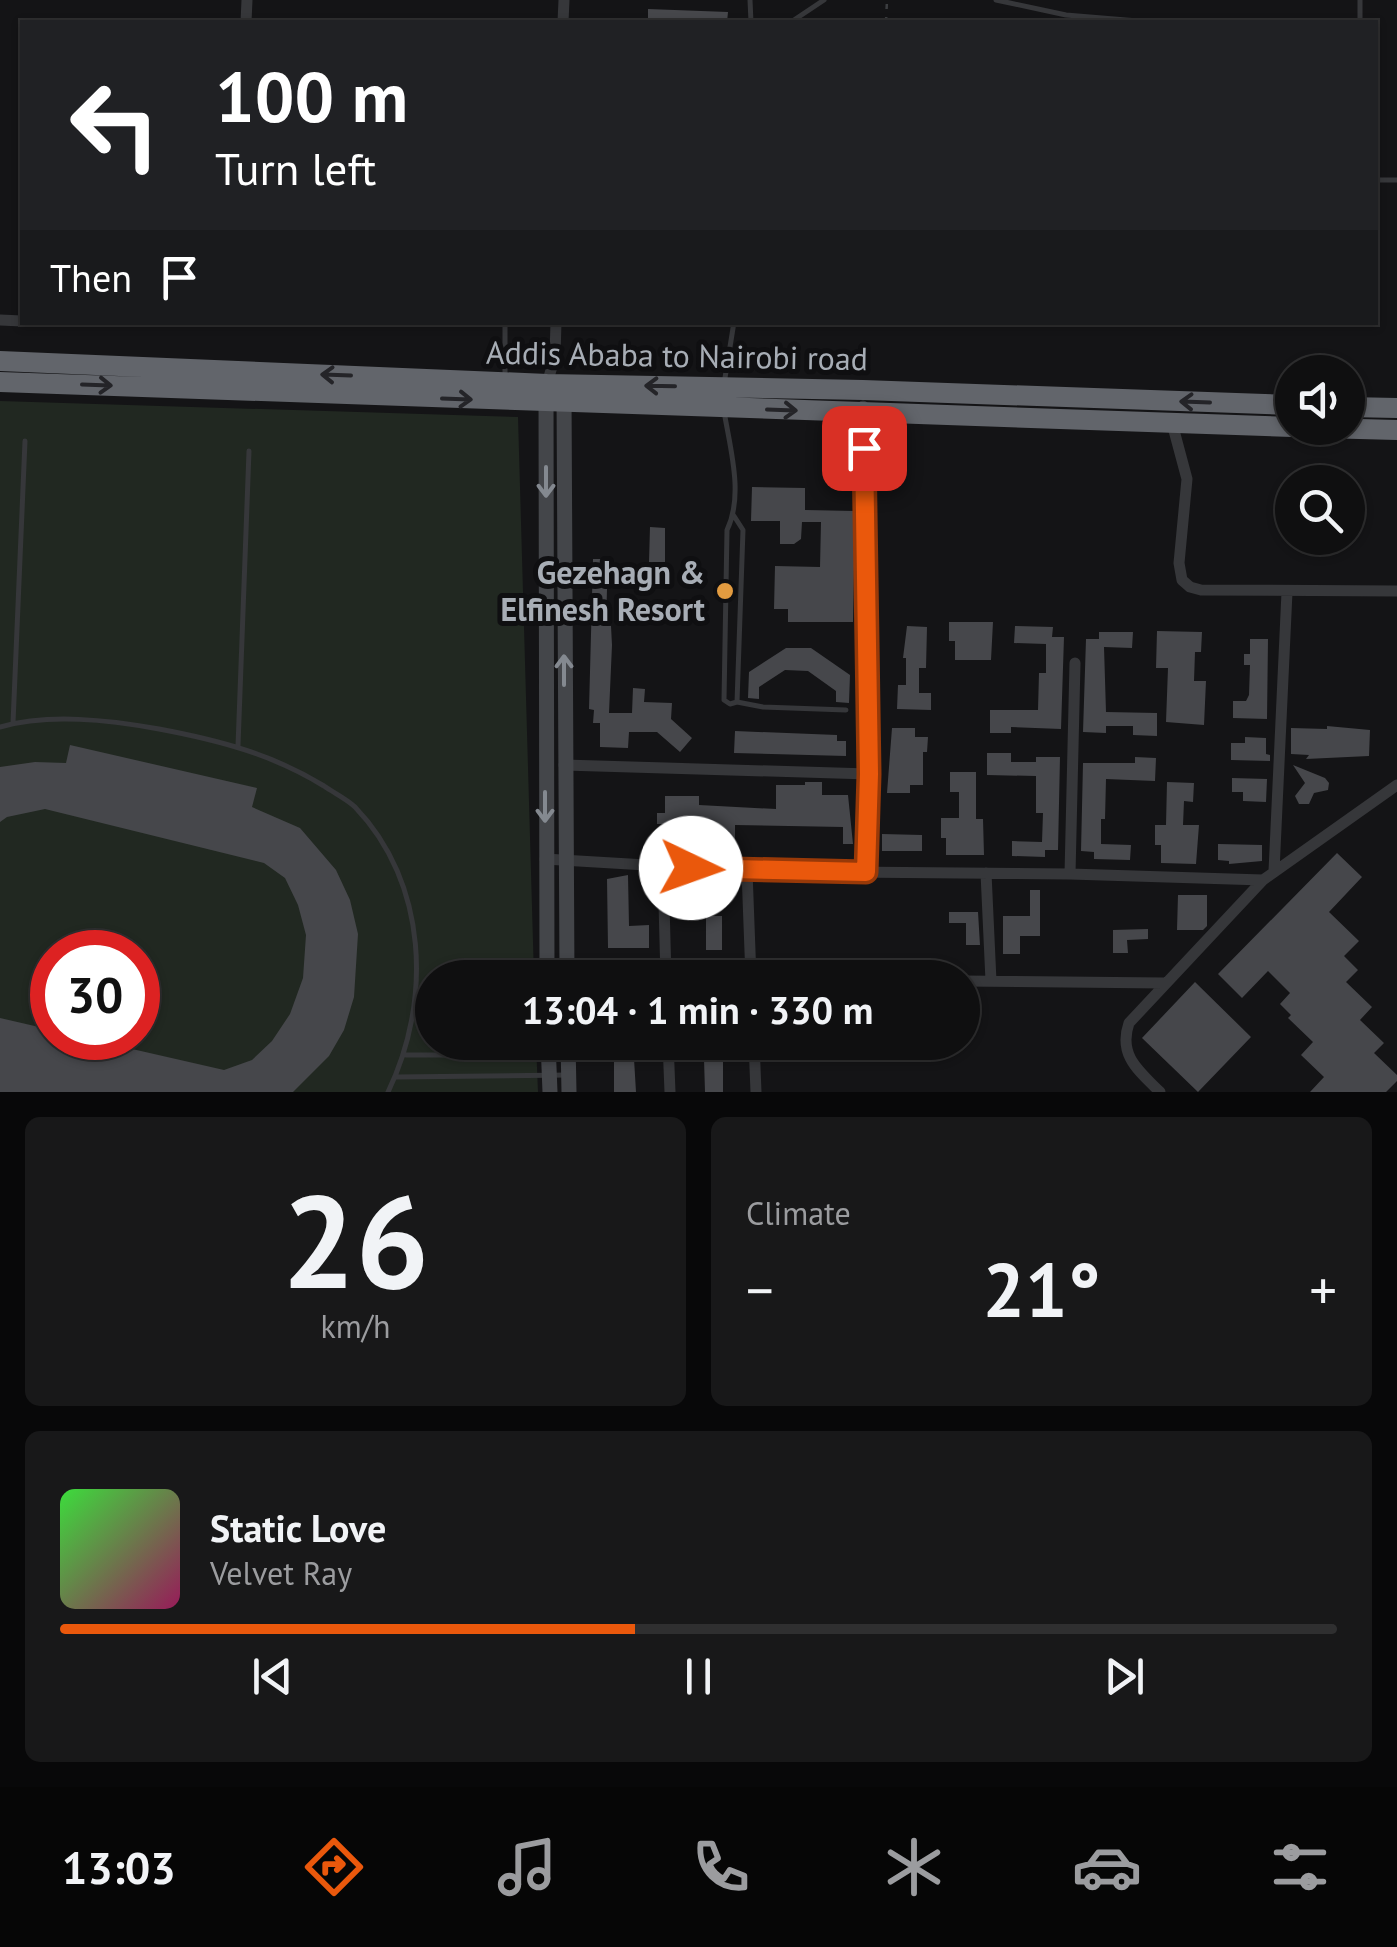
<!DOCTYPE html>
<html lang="en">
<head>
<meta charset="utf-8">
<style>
  :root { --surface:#0f0f10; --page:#181819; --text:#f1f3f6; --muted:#9b9c9f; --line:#2f2f30; --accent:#ea580c }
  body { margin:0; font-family:"PT Sans",sans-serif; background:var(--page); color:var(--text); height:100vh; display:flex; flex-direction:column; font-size:38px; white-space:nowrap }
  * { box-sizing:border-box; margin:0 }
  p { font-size:32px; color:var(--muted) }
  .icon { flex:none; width:55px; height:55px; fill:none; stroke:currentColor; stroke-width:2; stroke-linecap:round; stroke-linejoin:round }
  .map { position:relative; height:1092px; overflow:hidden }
  .drawer { display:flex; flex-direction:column; gap:25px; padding:25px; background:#080809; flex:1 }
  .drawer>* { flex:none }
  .banner { position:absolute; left:20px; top:20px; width:1358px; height:305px; border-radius:0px; box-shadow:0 2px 8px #0004,0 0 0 2px var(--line); background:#202124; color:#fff; overflow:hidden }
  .buttons { position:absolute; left:1275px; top:355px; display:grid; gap:20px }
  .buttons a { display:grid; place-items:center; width:90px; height:90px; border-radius:50%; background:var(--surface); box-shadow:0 2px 8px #0004,0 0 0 2px var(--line); font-size:50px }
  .speed { position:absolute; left:30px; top:930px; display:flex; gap:20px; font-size:50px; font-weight:700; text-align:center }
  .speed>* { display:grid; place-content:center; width:130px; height:130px; border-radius:50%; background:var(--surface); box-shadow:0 2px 8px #0004,0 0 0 2px var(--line); line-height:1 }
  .speed .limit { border:15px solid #d22; background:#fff; color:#111 }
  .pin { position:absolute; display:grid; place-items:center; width:85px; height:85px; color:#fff; margin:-42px; border-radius:20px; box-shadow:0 5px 15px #0006 }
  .me { position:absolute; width:110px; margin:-55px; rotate:93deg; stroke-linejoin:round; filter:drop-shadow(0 0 8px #0008) }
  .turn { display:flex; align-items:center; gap:35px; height:210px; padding:0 30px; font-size:45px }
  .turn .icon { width:130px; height:130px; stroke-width:2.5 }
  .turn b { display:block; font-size:70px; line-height:85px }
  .then { display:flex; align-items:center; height:95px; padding:0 30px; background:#0003; gap:20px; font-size:38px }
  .big { font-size:75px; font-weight:600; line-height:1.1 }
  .drawer .card { flex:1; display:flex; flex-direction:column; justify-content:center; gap:15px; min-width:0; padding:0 35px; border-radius:15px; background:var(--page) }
  .drawer .dial { align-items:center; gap:0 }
  .dial b { font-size:130px; line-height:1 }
  .song { display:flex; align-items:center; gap:30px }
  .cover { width:120px; height:120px; border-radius:15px; background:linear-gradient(135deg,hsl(120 70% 55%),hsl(330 70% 35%)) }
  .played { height:10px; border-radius:5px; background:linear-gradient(90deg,var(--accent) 45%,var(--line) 45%) }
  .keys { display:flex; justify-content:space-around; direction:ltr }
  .heat { display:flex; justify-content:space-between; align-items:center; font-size:55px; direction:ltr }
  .drawer .tiles { flex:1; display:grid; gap:25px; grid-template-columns:1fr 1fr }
  .card:last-child { grid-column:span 2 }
  .trip { position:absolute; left:415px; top:960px; width:565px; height:100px; border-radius:50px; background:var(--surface); box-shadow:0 2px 8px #0004,0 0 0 2px var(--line); font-weight:600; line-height:100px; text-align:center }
  .dock { display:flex; height:160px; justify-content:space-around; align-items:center; background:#060606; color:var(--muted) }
  .dock .icon { width:70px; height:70px }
  .dock .on { color:var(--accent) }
  .dock b { font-size:45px; color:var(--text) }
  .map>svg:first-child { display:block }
  .green { fill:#212821; fill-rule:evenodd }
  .building { fill:#46474b }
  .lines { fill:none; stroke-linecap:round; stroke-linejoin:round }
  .path { stroke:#3c3e41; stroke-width:2.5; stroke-dasharray:5 8; stroke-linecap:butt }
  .lane { stroke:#36373a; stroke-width:5 }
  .street { stroke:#36373a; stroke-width:11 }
  .secondary { stroke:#44464a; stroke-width:15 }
  .highway { stroke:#62656b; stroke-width:20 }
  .oneway { stroke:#242428 }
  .oneway2 { stroke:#848990 }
  .route-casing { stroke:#983908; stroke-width:25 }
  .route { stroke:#ea580c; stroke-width:18 }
  .poi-dot { fill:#e29b40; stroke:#0f0f11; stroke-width:4 }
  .labels { text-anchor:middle; stroke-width:10; stroke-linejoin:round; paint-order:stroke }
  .street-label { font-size:32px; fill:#a7adb5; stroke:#0f0f11 }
  .poi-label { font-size:32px; font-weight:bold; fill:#a7adb5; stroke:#0f0f11; text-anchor:end }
</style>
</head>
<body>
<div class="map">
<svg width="1397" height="1092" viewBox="0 0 1397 1092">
  <rect width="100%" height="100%" fill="#141416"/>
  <path class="green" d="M0 401 518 417 534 977 432 978V1042L536 1043 538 1092H0ZM52 952H138V1038H52Z"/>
  <path class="building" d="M648 9 728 12 727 22H648Z
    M752 487 805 488V510L855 511 853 622H788V609H774L775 566 820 567 821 522H802L801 539 794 544H780V521H751Z
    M650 527 665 528V562H649Z
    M593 559H602L613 580 607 589 606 626H611L612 645 609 713H632L633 688 645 689 644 702 672 703 671 719 692 738 680 752 657 732H629L628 748 600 747V723H593L594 710 589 709Z
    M949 622H993L991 660H955V641H949Z
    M907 626 927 627 926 668H919V693H931V710L897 709 898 685H906V658H903Z
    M1015 626 1053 627 1052 637H1064L1061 729 1011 727V733H990V710H1038L1039 673H1046V644L1014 643Z
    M1157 631 1202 632 1201 652H1195L1194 681H1206L1204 725 1166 722 1168 668H1156Z
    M1099 632H1133L1132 648 1104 647 1106 712 1157 713V736L1133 735V726H1106V733L1083 732 1086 639H1099Z
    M1250 639H1268L1267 719 1233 718V701H1246L1249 695 1250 665H1244V654H1250Z
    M786 648H811L850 675 849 703 836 702V691L808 671 785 670 759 687V699L748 698 749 672Z
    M1327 726 1370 730 1369 756 1306 759 1309 755 1291 754V728L1327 729Z
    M892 728H915V737H928L927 752H923V785H910V793H887Z
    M735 731 837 735V741H846V756L734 753Z
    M1245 737 1266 738V754L1270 755V761L1231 760V743H1245Z
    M70 745 257 788 252 807 300 828 336 870 350 900 358 934 354 997 344 1030 329 1056 293 1092H0V1018L52 1030V1038H84L224 1070 252 1060 272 1041 290 1014 303 978 306 935 298 905 285 878 264 863 45 809 7 817 0 822V767L35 762 66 763Z
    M987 753H1011V762H1036V757H1060L1058 850H1045V857L1012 856V841L1042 842 1043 813H1036V776L987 775Z
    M1135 757 1156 758 1155 781 1106 779 1105 819H1101V844L1131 845 1130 860 1094 859V852L1081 851 1083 763H1135Z
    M1293 765 1325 778 1329 783 1328 790 1314 793 1309 804H1299L1295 796 1305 783Z
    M950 772H976V819H983L984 855H946V838H941V818H959V792H950Z
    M1232 778 1267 779 1266 802 1243 801V792H1232Z
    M805 782H822V795H848L853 844H843V827L735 825V845H704V835H691V824H657V813H665V796H699V805L776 809V785H805Z
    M1167 782 1194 783 1193 802 1184 801 1183 825H1199L1196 864 1161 863V845H1155V825H1166Z
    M882 834 922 835V851H882Z
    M1218 844 1262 845V861L1229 864V861L1218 860Z
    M1337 853 1362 877 1329 912 1359 941 1344 956 1358 970 1346 982 1372 1007 1360 1020 1384 1043 1374 1053 1397 1075V1081L1386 1092H1310L1324 1077 1301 1055 1313 1042 1288 1018 1291 1015 1280 1004 1290 993 1268 971 1242 998 1218 974Z
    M628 875 629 926 649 925V948H608L607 879Z
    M674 878H684V882L710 881V914H675Z
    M1030 890H1040V936H1020V954H1003V916H1030Z
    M1178 895H1207V926L1203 930H1177Z
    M949 912H978L980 945H966V923H949Z
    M706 916H722V950H706Z
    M1148 929V939L1127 940 1128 953H1113V930Z
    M1195 982 1251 1037 1198 1092 1142 1038Z
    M613 1042H633L636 1092H614V1058H586V1046L613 1045Z
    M704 1059H723V1092H705Z"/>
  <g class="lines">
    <path class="path" d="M886 22 887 0"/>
    <path class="lane" d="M750 0 751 22
      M996 0 1066 15 1150 22
      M791 22 824 0
      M1292 22H1299
      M1360 22V0
      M1375 180H1397
      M505 374V322
      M724 384 734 322
      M724 411C730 448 744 495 727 530L724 700 730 704 737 702 763 707 846 710
      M734 516 743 530 737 702
      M13 723 25 441
      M0 727C49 713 109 720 159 729 218 740 272 754 324 786 334 793 347 799 355 807 428 883 432 1001 388 1092
      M238 746 249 451
      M406 1055H563
      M396 1077 568 1075"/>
    <path class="street" d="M246 22 247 0
      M563 22 564 0
      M0 320 22 321
      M547 384 555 356 556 322
      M863 406 869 774 866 872
      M1172 423 1187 479 1179 563 1182 580 1190 587 1201 590 1397 591
      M564 765 869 774
      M545 859 747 871 1070 874 1263 880 1397 785
      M663 866 666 978
      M747 871 751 978
      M1274 871 1287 592
      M986 873 991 981
      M1070 874 1075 663
      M751 974 814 978
      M962 981 1164 983
      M668 1042 670 1092
      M754 1042 756 1092
      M1160 1092C1138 1070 1118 1055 1129 1023L1263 880"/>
    <path class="secondary" d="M564 392 567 978
      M546 393 547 978
      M548 1042 550 1092
      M568 1042 569 1092"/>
    <path class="highway" d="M0 361 547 384 863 390 1292 405
      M0 382 1292 427
      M1348 407 1397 408
      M1322 428 1397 430"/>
  </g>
  <defs><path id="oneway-shaft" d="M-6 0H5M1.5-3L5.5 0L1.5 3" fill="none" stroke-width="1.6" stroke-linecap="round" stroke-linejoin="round" transform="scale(2.5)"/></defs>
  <g class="oneway">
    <use href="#oneway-shaft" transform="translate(336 375) rotate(-178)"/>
    <use href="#oneway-shaft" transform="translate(97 385) rotate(2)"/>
    <use href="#oneway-shaft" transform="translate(660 386) rotate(-179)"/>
    <use href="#oneway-shaft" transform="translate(457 399) rotate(2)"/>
    <use href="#oneway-shaft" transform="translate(1195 402) rotate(-178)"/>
    <use href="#oneway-shaft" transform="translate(782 410) rotate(2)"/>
  </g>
  <g class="oneway2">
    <use href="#oneway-shaft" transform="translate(546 482) rotate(90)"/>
    <use href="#oneway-shaft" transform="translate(564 670) rotate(-90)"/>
    <use href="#oneway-shaft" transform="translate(545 807) rotate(90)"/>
  </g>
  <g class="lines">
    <g class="route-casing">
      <path id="route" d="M691 868 866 872 869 774 864 448"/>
    </g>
    <use href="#route" class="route"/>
  </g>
  <circle class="poi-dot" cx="725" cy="591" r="10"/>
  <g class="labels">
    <g class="street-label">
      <text transform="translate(677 356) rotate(1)" y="11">Addis Ababa to Nairobi road</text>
    </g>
    <g class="poi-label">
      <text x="705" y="584">Gezehagn &amp;<tspan x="705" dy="37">Elfinesh Resort</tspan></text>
    </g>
  </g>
</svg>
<div class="buttons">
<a><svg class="icon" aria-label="sound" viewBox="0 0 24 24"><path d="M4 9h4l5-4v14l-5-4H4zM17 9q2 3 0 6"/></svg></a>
<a><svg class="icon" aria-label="search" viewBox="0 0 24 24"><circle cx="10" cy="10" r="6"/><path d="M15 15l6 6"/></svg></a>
</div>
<div class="speed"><div class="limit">30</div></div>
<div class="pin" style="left:864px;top:448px;background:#d93025"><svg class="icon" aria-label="arrive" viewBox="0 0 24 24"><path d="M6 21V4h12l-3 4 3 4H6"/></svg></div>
<svg class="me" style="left:691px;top:868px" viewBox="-20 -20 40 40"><circle r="19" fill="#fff"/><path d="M0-13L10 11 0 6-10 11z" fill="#ea580c"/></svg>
<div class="trip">13:04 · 1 min · 330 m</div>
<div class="banner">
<div class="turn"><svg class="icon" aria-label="left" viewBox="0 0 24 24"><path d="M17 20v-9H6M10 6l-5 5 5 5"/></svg><div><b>100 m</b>Turn left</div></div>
<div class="then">Then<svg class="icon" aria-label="arrive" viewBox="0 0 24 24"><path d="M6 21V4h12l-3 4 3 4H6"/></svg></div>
</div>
</div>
<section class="drawer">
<div class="tiles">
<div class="card dial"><b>26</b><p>km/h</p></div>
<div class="card"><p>Climate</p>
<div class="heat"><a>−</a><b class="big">21°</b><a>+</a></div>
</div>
<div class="card">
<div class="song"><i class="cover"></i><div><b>Static Love</b><p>Velvet Ray</p></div></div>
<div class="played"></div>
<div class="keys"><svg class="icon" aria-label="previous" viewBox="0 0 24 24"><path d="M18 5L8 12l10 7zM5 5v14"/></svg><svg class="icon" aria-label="pause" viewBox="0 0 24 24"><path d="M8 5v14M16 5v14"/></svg><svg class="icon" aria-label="next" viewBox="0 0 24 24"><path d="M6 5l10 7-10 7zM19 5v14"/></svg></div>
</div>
</div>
</section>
<nav class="dock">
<b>13:03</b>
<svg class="icon on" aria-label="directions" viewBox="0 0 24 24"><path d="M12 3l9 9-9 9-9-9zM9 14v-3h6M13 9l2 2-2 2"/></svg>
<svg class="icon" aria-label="music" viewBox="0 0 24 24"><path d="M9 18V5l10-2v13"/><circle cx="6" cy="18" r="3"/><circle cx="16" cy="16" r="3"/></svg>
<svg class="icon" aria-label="phone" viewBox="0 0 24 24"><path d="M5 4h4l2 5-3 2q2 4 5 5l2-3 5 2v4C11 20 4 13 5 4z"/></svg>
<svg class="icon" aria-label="climate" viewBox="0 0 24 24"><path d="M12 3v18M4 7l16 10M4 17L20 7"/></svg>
<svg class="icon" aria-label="car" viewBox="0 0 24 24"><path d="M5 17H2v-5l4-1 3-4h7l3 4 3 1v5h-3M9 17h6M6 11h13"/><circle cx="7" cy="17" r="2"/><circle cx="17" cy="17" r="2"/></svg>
<svg class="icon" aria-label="filters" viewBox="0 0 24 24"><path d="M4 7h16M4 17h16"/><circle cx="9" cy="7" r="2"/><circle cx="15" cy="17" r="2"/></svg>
</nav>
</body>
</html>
